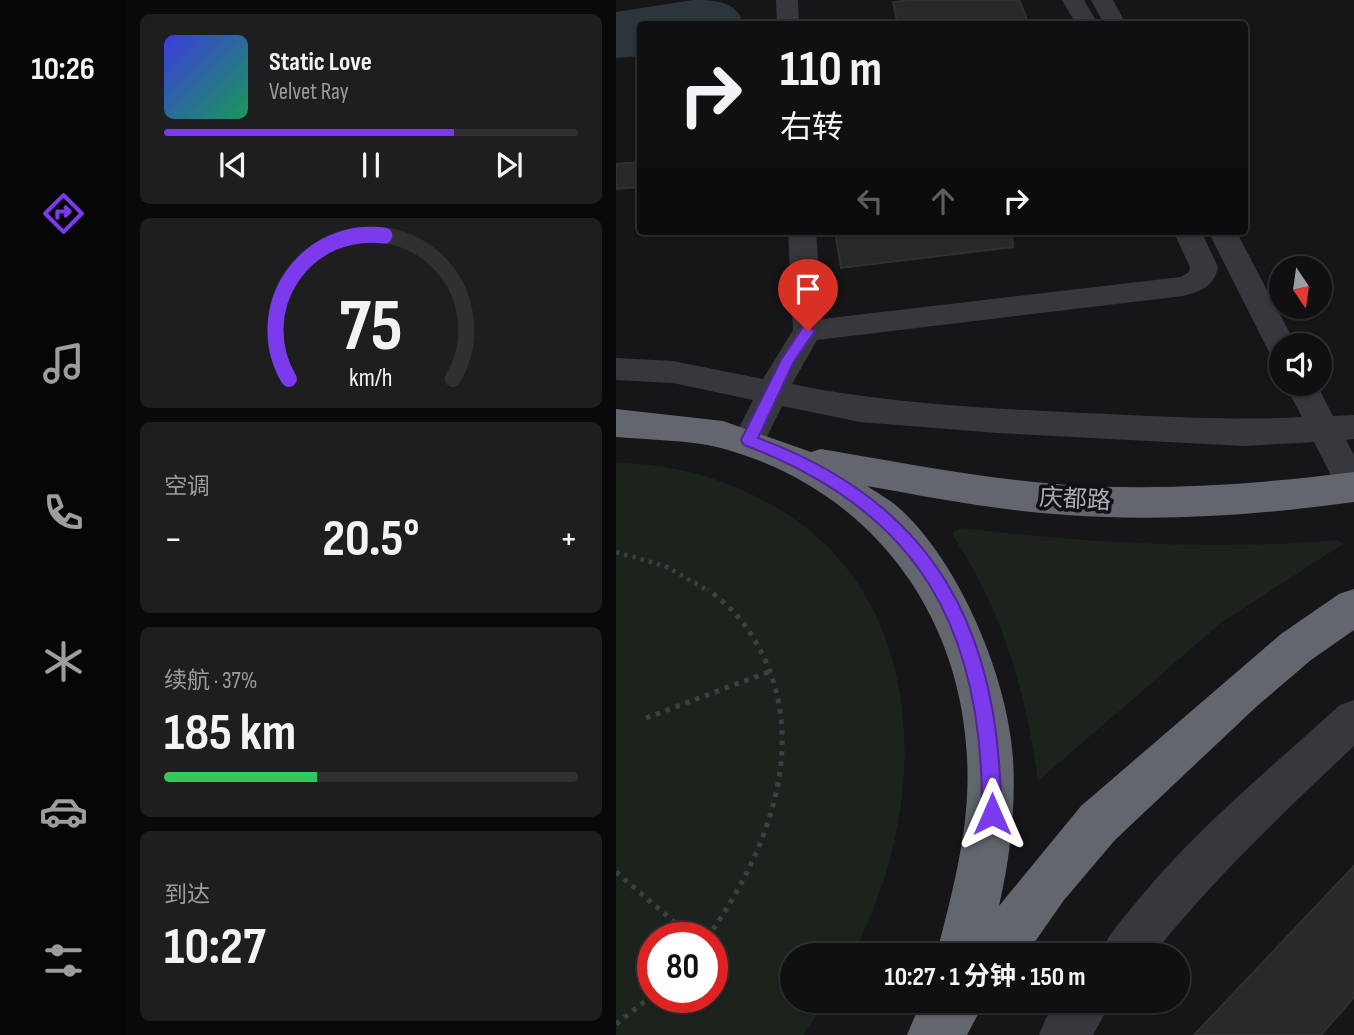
<!DOCTYPE html>
<html lang="zh">
<head>
<meta charset="utf-8">
<style>
  :root { --surface:#101012; --page:#1e1e20; --text:#f1f3f6; --muted:#9c9d9f; --line:#303032; --accent:#7c3aed }
  body { margin:0; font-family:"Sofia Sans Condensed","Noto Sans SC",sans-serif; background:var(--page); color:var(--text); height:100vh; display:flex; flex-direction:column; font-size:26px; white-space:nowrap }
  * { box-sizing:border-box; margin:0 }
  p { font-size:23px; color:var(--muted) }
  .icon { flex:none; width:38px; height:38px; fill:none; stroke:currentColor; stroke-width:2; stroke-linecap:round; stroke-linejoin:round }
  .map { position:relative; flex:1; overflow:hidden }
  .side { display:flex; flex-direction:column; gap:14px; padding:14px; background:#09090a; width:490px }
  .side>* { flex:none }
  .guide { position:absolute; left:21px; top:21px; width:611px; height:214px; border-radius:7px; box-shadow:0 2px 5px #0004,0 0 0 2px var(--line); background:#101012; color:var(--text); overflow:hidden }
  .needle { width:46px; rotate:167deg }
  .buttons { position:absolute; left:653px; top:256px; display:grid; gap:14px }
  .buttons a { display:grid; place-items:center; width:63px; height:63px; border-radius:50%; background:var(--surface); box-shadow:0 2px 5px #0004,0 0 0 2px var(--line); font-size:35px }
  .speed { position:absolute; left:21px; top:922px; display:flex; gap:14px; font-size:35px; font-weight:700; text-align:center }
  .speed>* { display:grid; place-content:center; width:91px; height:91px; border-radius:50%; background:var(--surface); box-shadow:0 2px 5px #0004,0 0 0 2px var(--line); line-height:1 }
  .speed .limit { border:10px solid #d22; background:#fff; color:#111 }
  .pin { position:absolute; display:grid; place-items:center; width:60px; height:60px; color:#fff; margin:-72px -30px; border-radius:50% 50% 50% 0; rotate:-45deg; box-shadow:0 0 7px #0007 }
  .pin .icon { rotate:45deg }
  .me { position:absolute; width:77px; margin:-38px; rotate:0deg; stroke-linejoin:round; filter:drop-shadow(0 0 5px #0008) }
  .turn { display:flex; align-items:center; gap:24px; height:147px; padding:0 28px; font-size:32px }
  .turn .icon { width:91px; height:91px; stroke-width:2.5 }
  .turn b { display:block; font-size:49px; line-height:60px }
  .lanes { display:flex; align-items:center; height:66px; padding:0 28px; background:#0003; justify-content:center; gap:35px; direction:ltr }
  .lanes .off { opacity:.35 }
  .big { font-size:52px; font-weight:700; line-height:1.1 }
  .side .card { flex:1; display:flex; flex-direction:column; justify-content:center; gap:10px; min-width:0; padding:0 24px; border-radius:10px; background:var(--page) }
  .side .dial { align-items:center; gap:0 }
  .dial svg { height:182px; overflow:visible; fill:none; stroke:var(--line); stroke-width:7; stroke-linecap:round; text-anchor:middle }
  .dial text { fill:var(--text); stroke:none }
  .song { display:flex; align-items:center; gap:21px }
  .cover { width:84px; height:84px; border-radius:10px; background:linear-gradient(135deg,hsl(240 70% 55%),hsl(150 70% 35%)) }
  .played { height:7px; border-radius:4px; background:linear-gradient(90deg,var(--accent) 70%,var(--line) 70%) }
  .keys { display:flex; justify-content:space-around; direction:ltr }
  .heat { display:flex; justify-content:space-between; align-items:center; font-size:38px; direction:ltr }
  .charge { height:10px; border-radius:5px; background:linear-gradient(90deg,#34c759 37%,var(--line) 0) }
  .trip { position:absolute; left:164px; top:943px; width:410px; height:70px; border-radius:35px; background:var(--surface); box-shadow:0 2px 5px #0004,0 0 0 2px var(--line); font-weight:700; line-height:70px; text-align:center }
  main { display:flex; flex:1; min-height:0 }
  .dock { display:flex; flex-direction:column; width:126px; justify-content:space-around; align-items:center; background:#060607; color:var(--muted) }
  .dock .icon { width:49px; height:49px }
  .dock .on { color:var(--accent) }
  .dock b { font-size:32px; color:var(--text) }
  .map>svg:first-child { display:block }
  .green { fill:#1c231d; fill-rule:evenodd }
  .water { fill:#2c353c }
  .building { fill:#29292c; stroke:#303034; stroke-width:2 }
  .lines { fill:none; stroke-linecap:round; stroke-linejoin:round }
  .path-far1 { stroke:#3d3f44; stroke-width:4.5; stroke-dasharray:3.5 5; stroke-linecap:butt }
  .path { stroke:#3d3f44; stroke-width:5; stroke-dasharray:4.5 6; stroke-linecap:butt }
  .minor { fill:#37383d; fill-rule:evenodd }
  .highway { fill:#63666e; fill-rule:evenodd }
  .route { fill:#7c3aed; stroke:#51269a; stroke-width:2 }
  .labels { text-anchor:middle; stroke-width:7; stroke-linejoin:round; paint-order:stroke }
  .street-label { font-size:24px; fill:#a8adb8; stroke:#111113 }
</style>
</head>
<body>
<main>
<nav class="dock">
<b>10:26</b>
<svg class="icon on" aria-label="directions" viewBox="0 0 24 24"><path d="M12 3l9 9-9 9-9-9zM9 14v-3h6M13 9l2 2-2 2"/></svg>
<svg class="icon" aria-label="music" viewBox="0 0 24 24"><path d="M9 18V5l10-2v13"/><circle cx="6" cy="18" r="3"/><circle cx="16" cy="16" r="3"/></svg>
<svg class="icon" aria-label="phone" viewBox="0 0 24 24"><path d="M5 4h4l2 5-3 2q2 4 5 5l2-3 5 2v4C11 20 4 13 5 4z"/></svg>
<svg class="icon" aria-label="climate" viewBox="0 0 24 24"><path d="M12 3v18M4 7l16 10M4 17L20 7"/></svg>
<svg class="icon" aria-label="car" viewBox="0 0 24 24"><path d="M5 17H2v-5l4-1 3-4h7l3 4 3 1v5h-3M9 17h6M6 11h13"/><circle cx="7" cy="17" r="2"/><circle cx="17" cy="17" r="2"/></svg>
<svg class="icon" aria-label="filters" viewBox="0 0 24 24"><path d="M4 7h16M4 17h16"/><circle cx="9" cy="7" r="2"/><circle cx="15" cy="17" r="2"/></svg>
</nav>
<section class="side">
<div class="card">
<div class="song"><i class="cover"></i><div><b>Static Love</b><p>Velvet Ray</p></div></div>
<div class="played"></div>
<div class="keys"><svg class="icon" aria-label="previous" viewBox="0 0 24 24"><path d="M18 5L8 12l10 7zM5 5v14"/></svg><svg class="icon" aria-label="pause" viewBox="0 0 24 24"><path d="M8 5v14M16 5v14"/></svg><svg class="icon" aria-label="next" viewBox="0 0 24 24"><path d="M6 5l10 7-10 7zM19 5v14"/></svg></div>
</div>
<div class="card dial"><svg viewBox="0 0 100 80">
<path d="M14 69A42 42 0 1 1 86 69"/>
<path d="M14 69A42 42 0 0 1 56 6" stroke="#7c3aed"/>
<text x="50" y="56" font-size="32" font-weight="700">75</text>
<text x="50" y="72" font-size="11">km/h</text>
</svg></div>
<div class="card"><p>空调</p>
<div class="heat"><a>−</a><b class="big">20.5°</b><a>+</a></div>
</div>
<div class="card"><p>续航 · 37%</p><b class="big">185 km</b><div class="charge"></div></div>
<div class="card"><p>到达</p><b class="big">10:27</b></div>
</section>
<div class="map">
<svg width="738" height="1035" viewBox="0 0 738 1035">
  <rect width="100%" height="100%" fill="#161618"/>
  <path class="green" d="M0 463C48 463 96 475 139 496 317 581 318 802 236 955L177 956V1001H210L187 1035H0ZM37 938H96V998H37Z
    M345 528C471 543 595 551 722 540L727 544 606 622 422 781C411 695 386 609 337 536L338 532Z"/>
  <path class="water" d="M77 0C95 0 117 0 125 18L117 24H24V56L0 58V12Z"/>
  <path class="building" d="M294 0H403L413 24H282L277 2Z
    M24 162V187L0 189V164Z
    M219 231H396L397 247 225 268Z
    M738 866V997L705 1035H578Z"/>
  <g class="lines">
    <path class="path-far1" d="M0 552 49 566 93 591"/>
    <path class="path" d="M30 718 155 671
      M0 872 77 938
      M91 938C158 844 204 719 123 618 114 607 102 598 92 589
      M0 1024 37 995"/>
    <path class="minor" d="M160 0H182L183 24H161Z
      M446 0H468L482 24H460Z
      M475 0H497L510 24H488Z
      M172 231H200L206 319 565 277 573 272 574 267 557 231H585L602 267C598 287 585 291 567 296L201 340 176 384C272 404 369 408 467 413 540 416 613 421 686 417L668 383H700L717 416 738 415V439L730 440 738 455V501L726 497 698 442 628 446 381 433 244 422 166 406 145 449 133 453 121 449 117 440 137 400 57 383 0 380V358L57 361 147 379 177 330Z
      M592 231H620L680 345H665V357L654 354 650 346Z
      M738 700V746C667 813 597 879 536 956H483C492 934 508 917 523 899 582 827 655 768 724 705Z
      M442 1001H496L477 1035H423L430 1018Z"/>
    <path class="highway" d="M0 409 107 421 195 452 205 449C287 463 369 479 452 485 548 491 643 484 738 472V502C643 515 547 522 451 515 384 511 318 498 251 486 261 493 273 499 282 507 343 561 392 678 397 758 400 808 394 858 383 906L465 806 665 634 723 594 738 589V630L695 660 640 707 499 840 448 900 409 956H320C337 890 355 825 351 757 344 608 250 487 105 448 73 440 34 440 0 437Z
      M310 1001H369L351 1035H291L299 1016Z"/>
  </g>
  <path class="route" d="M192 326 199 331 178 361 142 438C319 503 385 630 385 814L382 820 376 823 369 820 366 814C368 630 304 511 128 445L125 440 165 360 187 327Z"/>
  <g class="labels">
    <g class="street-label">
      <text transform="translate(459 499) rotate(3)" y="8">庆都路</text>
    </g>
  </g>
</svg>
<div class="buttons">
<a><svg class="needle" viewBox="-14 -14 28 28"><path d="M0-13l5 13h-10z" fill="#e53935"/><path d="M0 13l5-13h-10z" fill="#9c9d9f"/></svg></a>
<a><svg class="icon" aria-label="sound" viewBox="0 0 24 24"><path d="M4 9h4l5-4v14l-5-4H4zM17 9q2 3 0 6"/></svg></a>
</div>
<div class="speed"><div class="limit">80</div></div>
<div class="pin" style="left:192px;top:331px;background:#d93025"><svg class="icon" aria-label="arrive" viewBox="0 0 24 24"><path d="M6 21V4h12l-3 4 3 4H6"/></svg></div>
<svg class="me" style="left:376px;top:814px" viewBox="-20 -20 40 40"><path d="M0-17L14 15 0 8-14 15z" fill="#7c3aed" stroke="#fff" stroke-width="4"/></svg>
<div class="trip">10:27 · 1 分钟 · 150 m</div>
<div class="guide">
<div class="turn"><svg class="icon" aria-label="right" viewBox="0 0 24 24"><path d="M7 20v-9h11M14 6l5 5-5 5"/></svg><div><b>110 m</b>右转</div></div>
<div class="lanes"><svg class="icon off" aria-label="left" viewBox="0 0 24 24"><path d="M17 20v-9H6M10 6l-5 5 5 5"/></svg><svg class="icon off" aria-label="ahead" viewBox="0 0 24 24"><path d="M12 20V5M6 11l6-6 6 6"/></svg><svg class="icon" aria-label="right" viewBox="0 0 24 24"><path d="M7 20v-9h11M14 6l5 5-5 5"/></svg></div>
</div>
</div>
</main>
</body>
</html>
